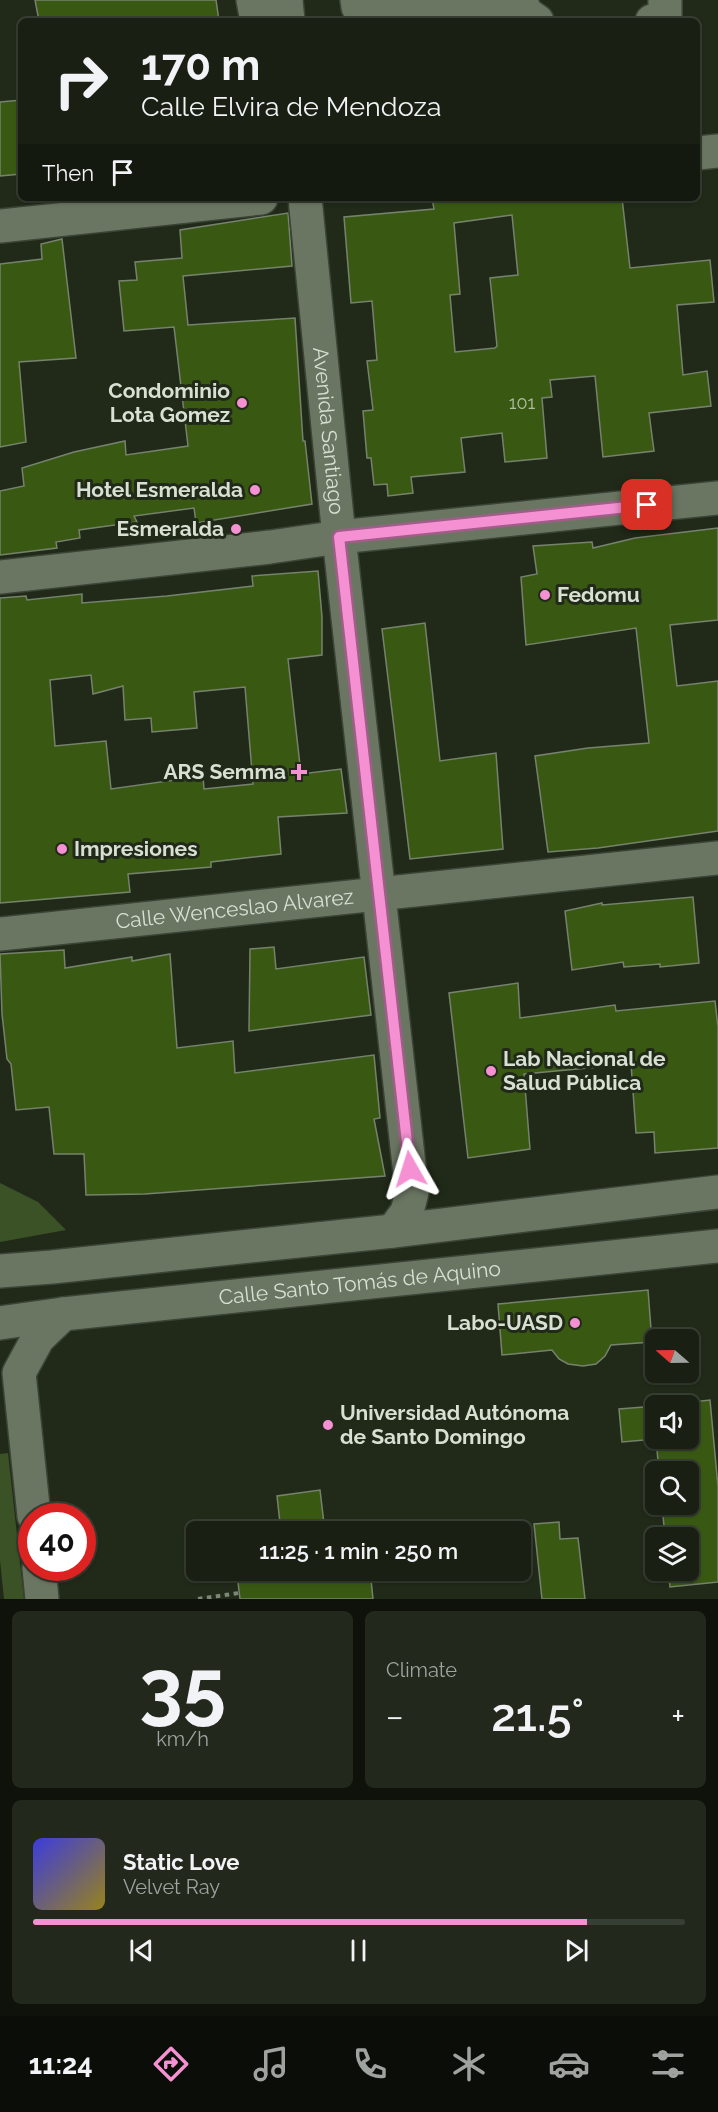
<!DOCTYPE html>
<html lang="en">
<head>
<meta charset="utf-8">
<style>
  :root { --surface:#192013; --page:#22281c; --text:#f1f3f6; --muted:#9fa3a0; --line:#373e33; --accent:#f591d2 }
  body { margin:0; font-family:Raleway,sans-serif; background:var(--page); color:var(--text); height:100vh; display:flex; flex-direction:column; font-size:22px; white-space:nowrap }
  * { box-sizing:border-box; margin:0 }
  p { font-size:20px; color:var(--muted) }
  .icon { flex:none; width:33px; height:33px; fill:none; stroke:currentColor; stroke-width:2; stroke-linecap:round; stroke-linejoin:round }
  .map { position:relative; height:1599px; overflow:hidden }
  .panel { display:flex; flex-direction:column; gap:12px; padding:12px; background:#0e120a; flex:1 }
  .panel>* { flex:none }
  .guide { position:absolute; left:18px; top:18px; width:682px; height:183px; border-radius:9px; box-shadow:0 2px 4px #0004,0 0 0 2px var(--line); background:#192013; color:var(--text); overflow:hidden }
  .needle { width:39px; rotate:290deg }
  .controls { position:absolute; left:645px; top:1329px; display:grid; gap:12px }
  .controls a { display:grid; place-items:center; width:54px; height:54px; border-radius:9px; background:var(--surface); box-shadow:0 2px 4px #0004,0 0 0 2px var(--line); font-size:30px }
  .speed { position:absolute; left:18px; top:1503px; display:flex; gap:12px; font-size:30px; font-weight:700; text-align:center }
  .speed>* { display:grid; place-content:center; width:78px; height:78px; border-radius:50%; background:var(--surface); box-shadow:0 2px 4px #0004,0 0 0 2px var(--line); line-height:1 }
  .speed .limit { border:9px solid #d22; background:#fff; color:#111 }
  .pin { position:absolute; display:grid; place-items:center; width:51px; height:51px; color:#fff; margin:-26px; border-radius:12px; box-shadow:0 3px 9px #0006 }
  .me { position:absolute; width:66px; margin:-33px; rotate:354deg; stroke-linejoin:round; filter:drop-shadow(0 0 4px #0008) }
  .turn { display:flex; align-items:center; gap:21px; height:126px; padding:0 24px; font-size:27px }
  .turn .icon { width:78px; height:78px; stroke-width:2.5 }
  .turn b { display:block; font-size:42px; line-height:51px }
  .then { display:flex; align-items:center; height:57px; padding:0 24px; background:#0003; gap:12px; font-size:22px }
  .big { font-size:45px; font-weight:600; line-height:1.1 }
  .panel .tile { flex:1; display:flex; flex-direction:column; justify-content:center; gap:9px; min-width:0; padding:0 21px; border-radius:9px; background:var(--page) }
  .panel .dial { align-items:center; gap:0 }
  .dial b { font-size:78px; line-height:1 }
  .song { display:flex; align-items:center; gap:18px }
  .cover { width:72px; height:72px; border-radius:9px; background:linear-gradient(135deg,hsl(240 70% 55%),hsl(50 70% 35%)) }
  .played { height:6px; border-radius:3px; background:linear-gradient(90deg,var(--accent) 85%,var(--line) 85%) }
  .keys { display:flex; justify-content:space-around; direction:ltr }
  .heat { display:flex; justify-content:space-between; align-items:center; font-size:33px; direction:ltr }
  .panel .tiles { flex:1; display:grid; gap:12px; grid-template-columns:1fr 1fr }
  .tile:last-child { grid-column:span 2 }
  .trip { position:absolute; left:186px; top:1521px; width:345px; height:60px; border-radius:9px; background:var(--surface); box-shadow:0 2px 4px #0004,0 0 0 2px var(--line); font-weight:600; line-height:60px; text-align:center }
  .tab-bar { display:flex; height:96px; justify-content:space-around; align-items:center; background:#0a0d08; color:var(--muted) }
  .tab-bar .icon { width:42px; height:42px }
  .tab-bar .current { color:var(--accent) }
  .tab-bar b { font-size:27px; color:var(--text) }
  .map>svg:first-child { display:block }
  .green { fill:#3b5226 }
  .building { fill:#395913; stroke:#76826d; stroke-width:1.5; fill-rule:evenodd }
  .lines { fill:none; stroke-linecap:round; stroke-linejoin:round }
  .minor-casing { stroke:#3b4436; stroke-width:36 }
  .path { stroke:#7e8678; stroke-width:4; stroke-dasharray:4.5 4.5; stroke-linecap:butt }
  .minor { stroke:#6b7662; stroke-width:33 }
  .route-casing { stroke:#9f5e88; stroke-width:15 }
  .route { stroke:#f591d2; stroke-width:10 }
  .poi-dot { fill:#f591d2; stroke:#212a19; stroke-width:2 }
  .labels { text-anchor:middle; stroke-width:6; stroke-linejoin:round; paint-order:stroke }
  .number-label { font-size:18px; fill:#b0bea3 }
  .poi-label { font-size:21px; font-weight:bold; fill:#d8dfd3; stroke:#212a19; text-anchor:end }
  .street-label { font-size:21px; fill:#d8dfd3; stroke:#212a19 }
</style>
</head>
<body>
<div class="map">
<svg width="718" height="1599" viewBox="0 0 718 1599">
  <rect width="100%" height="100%" fill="#212a19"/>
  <path class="green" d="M0 1183 38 1202 66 1230 0 1242Z
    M8 1453 24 1599H4L0 1560V1454Z"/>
  <path class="building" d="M35 0H216L219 21H39Z
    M21 100V174L0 176V102Z
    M432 198H622L630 268 710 260 714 302 677 305 683 375 707 371 711 406 649 413 654 451 603 457 595 376 550 380 552 397 542 398 547 458 505 462 502 433 461 438 465 472 411 477 413 493 388 496 387 484 374 485 371 458H367L363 411 373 410 367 361 377 360 372 301 351 303 344 217 434 209ZM512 215 518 275 490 278 497 346 495 348 455 352 450 295 460 294 454 223Z
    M288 213 292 266 183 276 188 325 295 318 303 441H305L312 504 196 523 194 508 134 516 137 522 79 530 80 538 56 542 57 548 0 555V491L24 486 22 468 74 452 125 441 126 455 188 446 174 327 124 331 119 281 137 280 135 262 182 258 180 230Z
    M62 239 76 358 19 362 26 442 0 447V264L42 259 41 244Z
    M718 528V620L670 625 677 686 718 681V831L598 848 548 852 535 756 588 748 649 743 636 628 526 645 521 577 537 574 533 546 592 542 593 548 635 538Z
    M318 571 322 617V655L288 659 301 774 341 769 347 813 278 817 281 854 211 862V867L128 874 130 892 0 903V598L26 596 27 600 82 594V603L167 596 253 586 252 576ZM91 675 93 694 123 686 125 720 151 718 152 732 197 728 194 692 245 687 253 784 204 789 203 776 111 789 106 741 55 746 50 680Z
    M425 623 440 761 496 753 503 849 410 859 382 629Z
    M693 897 699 963 660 967V964L624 967 623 962 572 970 565 911 602 903V905Z
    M274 947 276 969 364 957 371 1015 249 1031 250 949Z
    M64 950 65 968 132 957V961L170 954 177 1048 233 1041 235 1073 374 1055 380 1118 374 1119 385 1176 145 1194 86 1195 84 1154H54L49 1107 16 1110 11 1064 7 1059 2 1014 0 954Z
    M518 983 520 1018 615 1005 616 1011 715 1001 718 1027V1148L655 1153 654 1132 636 1133 631 1064 524 1074 530 1149 468 1158 449 993Z
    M648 1290 652 1342 611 1345 605 1356 596 1364 583 1366 568 1364 559 1359 552 1350 502 1355 498 1304Z
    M710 1400 718 1487V1582L670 1587 668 1570H688V1538H665L662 1504H688V1472H659L656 1439 622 1442 619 1409 656 1406V1438H688V1406H656Z
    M320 1490 325 1532H281L277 1496Z
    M559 1522 560 1539 578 1538 585 1599H542L534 1524Z
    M272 1570H370L373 1599H240L237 1574Z"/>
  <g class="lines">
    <g class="minor-casing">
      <g id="minor">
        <path d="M253 0 257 21"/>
        <path d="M286 0 288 21"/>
        <path d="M357 0 358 7 376 9 519 0"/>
        <path d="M519 0 527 14 537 21"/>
        <path d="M652 21 665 17V0"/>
        <path d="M698 153 718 151"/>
        <path id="s1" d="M305 198 339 537 412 1192 407 1212 393 1231"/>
        <path d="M0 226 261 198"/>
        <path d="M0 577 270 547 339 537 718 498"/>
        <path id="s2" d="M0 934 718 858"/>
        <path d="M0 1271 52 1267 393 1231 718 1192"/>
        <path id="s3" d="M0 1323 63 1314 718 1246"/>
        <path d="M34 1516 19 1373 38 1338 63 1314"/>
        <path d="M39 1568 42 1599"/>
      </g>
    </g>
    <path class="path" d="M198 1599 239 1593"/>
    <use href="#minor" class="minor"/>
  </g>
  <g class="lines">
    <g class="route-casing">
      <path id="route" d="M410 1169 339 537 647 505"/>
    </g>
    <use href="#route" class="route"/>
  </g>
  <g class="poi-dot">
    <circle cx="242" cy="403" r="6"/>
    <circle cx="255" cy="490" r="6"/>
    <circle cx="236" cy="529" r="6"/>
    <circle cx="545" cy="595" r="6"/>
    <path d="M296 763h6v6h6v6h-6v6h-6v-6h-6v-6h6z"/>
    <circle cx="62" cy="849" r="6"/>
    <circle cx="491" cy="1071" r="6"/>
    <circle cx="575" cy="1323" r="6"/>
    <circle cx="328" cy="1425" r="6"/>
  </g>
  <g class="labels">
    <g class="number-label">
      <text x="522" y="409">101</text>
    </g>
    <g class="poi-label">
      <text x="230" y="398">Condominio<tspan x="230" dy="24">Lota Gomez</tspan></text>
      <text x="243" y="497">Hotel Esmeralda</text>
      <text x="224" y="536">Esmeralda</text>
      <text x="557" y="602" text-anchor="start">Fedomu</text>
      <text x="286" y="779">ARS Semma</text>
      <text x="74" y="856" text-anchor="start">Impresiones</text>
      <text x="503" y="1066" text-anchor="start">Lab Nacional de<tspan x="503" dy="24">Salud Pública</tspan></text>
      <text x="563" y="1330">Labo-UASD</text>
      <text x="340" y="1420" text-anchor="start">Universidad Autónoma<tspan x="340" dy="24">de Santo Domingo</tspan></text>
    </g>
    <g class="street-label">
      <text dy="7" stroke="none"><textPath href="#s1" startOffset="234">Avenida Santiago</textPath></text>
      <text dy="7" stroke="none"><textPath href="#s2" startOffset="236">Calle Wenceslao Alvarez</textPath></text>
      <text dy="7" stroke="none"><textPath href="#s3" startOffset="362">Calle Santo Tomás de Aquino</textPath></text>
    </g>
  </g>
</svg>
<div class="controls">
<a><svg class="needle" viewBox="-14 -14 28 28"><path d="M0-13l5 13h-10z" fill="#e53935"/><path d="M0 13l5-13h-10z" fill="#9fa3a0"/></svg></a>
<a><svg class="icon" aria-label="sound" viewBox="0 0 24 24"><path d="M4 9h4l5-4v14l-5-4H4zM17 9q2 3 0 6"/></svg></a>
<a><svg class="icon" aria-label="search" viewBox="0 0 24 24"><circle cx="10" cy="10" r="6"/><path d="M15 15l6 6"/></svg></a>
<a><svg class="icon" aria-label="layers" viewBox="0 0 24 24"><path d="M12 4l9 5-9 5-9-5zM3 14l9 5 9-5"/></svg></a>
</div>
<div class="speed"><div class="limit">40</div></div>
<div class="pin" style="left:647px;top:505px;background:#d93025"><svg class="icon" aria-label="arrive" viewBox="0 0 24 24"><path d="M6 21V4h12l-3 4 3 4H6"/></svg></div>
<svg class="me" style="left:410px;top:1169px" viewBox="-20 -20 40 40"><path d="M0-17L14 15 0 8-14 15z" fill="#f591d2" stroke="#fff" stroke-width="4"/></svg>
<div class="trip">11:25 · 1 min · 250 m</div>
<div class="guide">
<div class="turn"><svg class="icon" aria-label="right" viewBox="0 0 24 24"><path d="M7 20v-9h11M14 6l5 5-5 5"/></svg><div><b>170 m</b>Calle Elvira de Mendoza</div></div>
<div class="then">Then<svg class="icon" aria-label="arrive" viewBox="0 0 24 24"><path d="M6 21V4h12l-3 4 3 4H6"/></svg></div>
</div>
</div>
<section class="panel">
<div class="tiles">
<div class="tile dial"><b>35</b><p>km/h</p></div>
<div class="tile"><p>Climate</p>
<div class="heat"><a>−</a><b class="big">21.5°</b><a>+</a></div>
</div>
<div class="tile">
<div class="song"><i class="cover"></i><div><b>Static Love</b><p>Velvet Ray</p></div></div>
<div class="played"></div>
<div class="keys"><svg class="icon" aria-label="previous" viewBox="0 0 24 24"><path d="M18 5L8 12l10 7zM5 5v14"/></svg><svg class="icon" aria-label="pause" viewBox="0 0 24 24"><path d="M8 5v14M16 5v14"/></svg><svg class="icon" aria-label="next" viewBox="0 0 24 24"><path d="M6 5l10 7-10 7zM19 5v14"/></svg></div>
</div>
</div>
</section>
<nav class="tab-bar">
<b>11:24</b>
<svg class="icon current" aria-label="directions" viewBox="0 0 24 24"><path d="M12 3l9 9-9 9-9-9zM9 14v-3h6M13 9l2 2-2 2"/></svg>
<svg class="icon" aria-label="music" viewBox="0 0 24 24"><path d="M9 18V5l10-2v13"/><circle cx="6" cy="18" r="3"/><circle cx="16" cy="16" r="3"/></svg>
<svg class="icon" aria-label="phone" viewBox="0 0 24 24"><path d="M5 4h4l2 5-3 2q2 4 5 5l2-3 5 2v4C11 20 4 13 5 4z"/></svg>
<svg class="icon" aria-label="climate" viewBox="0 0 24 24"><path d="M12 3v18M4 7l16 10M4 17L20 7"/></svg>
<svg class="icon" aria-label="car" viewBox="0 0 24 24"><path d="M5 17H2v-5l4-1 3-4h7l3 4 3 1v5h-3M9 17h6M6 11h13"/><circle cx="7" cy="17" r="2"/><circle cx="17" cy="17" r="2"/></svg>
<svg class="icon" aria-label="filters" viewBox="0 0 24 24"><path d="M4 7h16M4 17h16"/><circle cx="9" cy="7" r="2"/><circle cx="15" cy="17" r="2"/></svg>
</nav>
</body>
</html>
